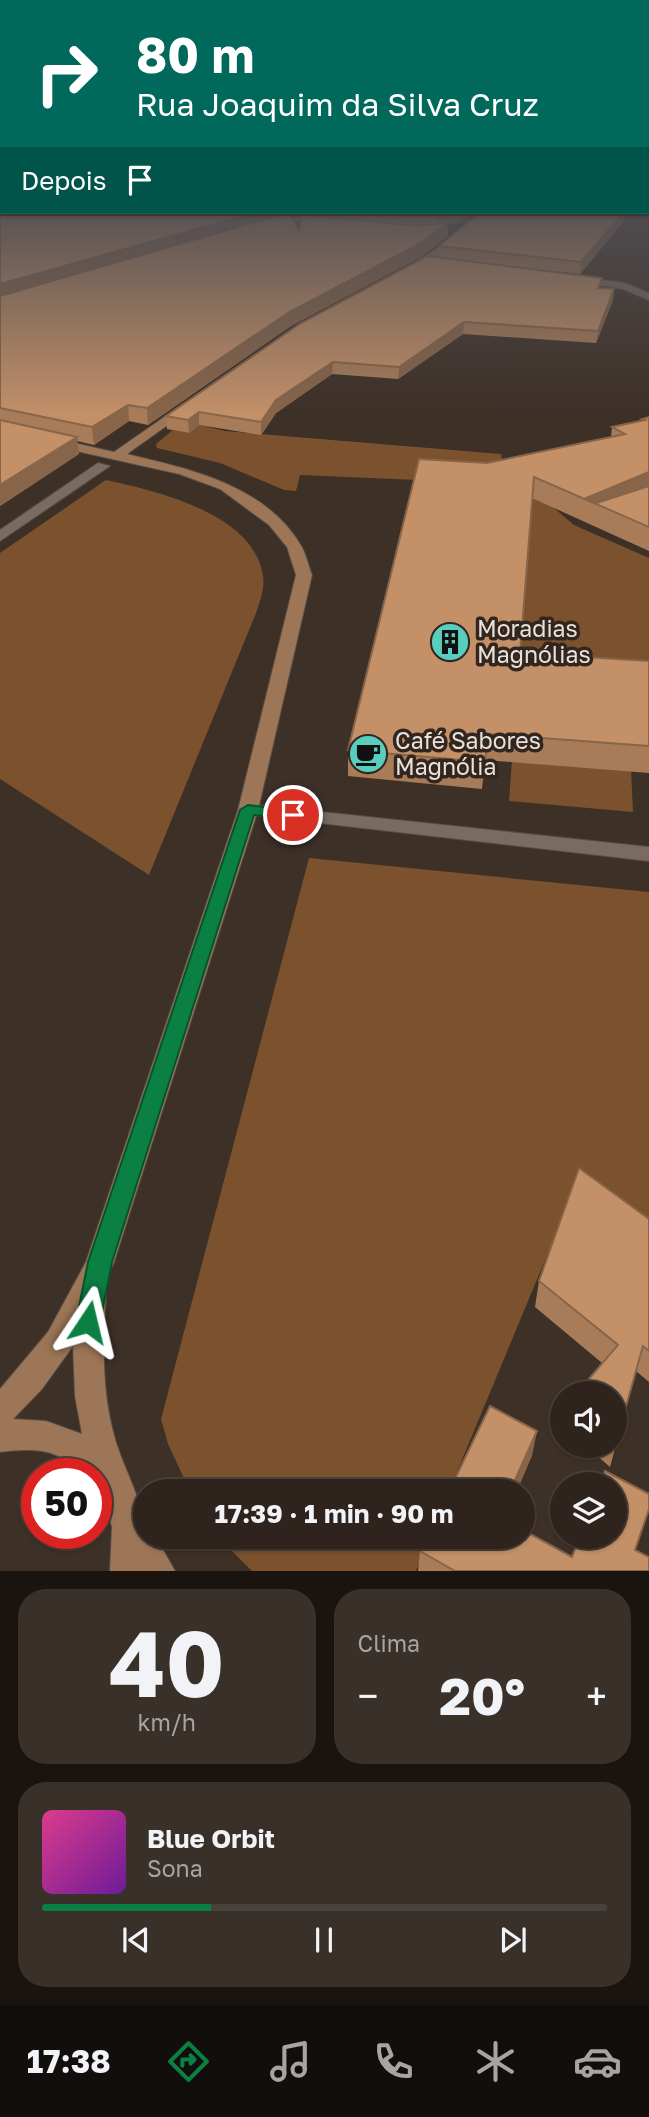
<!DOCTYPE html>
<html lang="pt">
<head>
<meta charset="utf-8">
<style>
  :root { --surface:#2e241d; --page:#3a302a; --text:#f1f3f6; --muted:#a7a4a4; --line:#49413b; --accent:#0b8043 }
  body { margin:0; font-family:"Golos Text",sans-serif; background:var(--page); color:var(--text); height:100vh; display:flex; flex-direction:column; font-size:26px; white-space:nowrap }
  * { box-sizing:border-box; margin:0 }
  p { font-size:23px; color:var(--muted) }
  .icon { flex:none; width:38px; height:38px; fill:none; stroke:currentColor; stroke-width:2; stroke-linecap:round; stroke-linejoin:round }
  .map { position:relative; height:1571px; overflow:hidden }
  .side { display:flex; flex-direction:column; gap:18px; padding:18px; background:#191410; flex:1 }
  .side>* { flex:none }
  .banner { position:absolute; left:0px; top:0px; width:649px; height:214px; box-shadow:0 2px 5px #0004,0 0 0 2px var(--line); background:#00695c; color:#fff; overflow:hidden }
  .tools { position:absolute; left:550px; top:1381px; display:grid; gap:14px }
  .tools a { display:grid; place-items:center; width:77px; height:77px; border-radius:50%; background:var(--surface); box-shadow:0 2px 5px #0004,0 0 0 2px var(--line); font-size:35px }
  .speed { position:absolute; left:21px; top:1458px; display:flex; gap:14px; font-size:35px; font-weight:700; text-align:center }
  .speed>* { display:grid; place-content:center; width:91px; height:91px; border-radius:50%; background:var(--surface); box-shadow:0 2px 5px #0004,0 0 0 2px var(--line); line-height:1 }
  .speed .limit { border:10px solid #d22; background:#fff; color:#111 }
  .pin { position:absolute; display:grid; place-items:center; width:60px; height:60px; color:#fff; margin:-30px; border:4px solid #fff; border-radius:50%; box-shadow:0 2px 7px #0007 }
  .me { position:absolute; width:77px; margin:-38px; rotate:10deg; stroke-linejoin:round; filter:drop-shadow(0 0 5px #0008) }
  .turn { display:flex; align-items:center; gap:24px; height:147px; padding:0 21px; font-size:32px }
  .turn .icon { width:91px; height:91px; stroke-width:2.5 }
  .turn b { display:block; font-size:49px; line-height:60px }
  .then { display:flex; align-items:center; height:66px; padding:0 21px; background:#0003; gap:14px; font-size:26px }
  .big { font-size:52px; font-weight:700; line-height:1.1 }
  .side .tile { flex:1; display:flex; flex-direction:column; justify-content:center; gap:10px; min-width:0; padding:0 24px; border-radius:28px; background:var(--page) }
  .side .dial { align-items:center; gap:0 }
  .dial b { font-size:91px; line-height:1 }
  .song { display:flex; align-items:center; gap:21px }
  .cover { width:84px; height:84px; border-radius:10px; background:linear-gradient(135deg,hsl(330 70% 55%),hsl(280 70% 35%)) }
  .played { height:7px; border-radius:4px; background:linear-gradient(90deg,var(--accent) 30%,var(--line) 30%) }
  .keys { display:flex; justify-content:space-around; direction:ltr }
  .heat { display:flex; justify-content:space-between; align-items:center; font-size:38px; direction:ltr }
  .side .tiles { flex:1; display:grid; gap:18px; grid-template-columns:1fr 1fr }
  .tile:last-child { grid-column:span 2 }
  .trip { position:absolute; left:133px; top:1479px; width:402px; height:70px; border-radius:35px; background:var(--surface); box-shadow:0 2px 5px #0004,0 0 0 2px var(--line); font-weight:700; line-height:70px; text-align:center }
  .menu { display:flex; height:112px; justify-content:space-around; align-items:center; background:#120e0c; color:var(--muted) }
  .menu .icon { width:49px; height:49px }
  .menu .current { color:var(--accent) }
  .menu b { font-size:32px; color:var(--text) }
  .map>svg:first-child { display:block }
  .green { fill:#7b512e }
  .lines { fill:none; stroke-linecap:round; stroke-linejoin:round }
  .minor-casing { stroke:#564c45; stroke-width:2 }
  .secondary-casing { stroke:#564c45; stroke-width:2 }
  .primary-casing { stroke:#564c45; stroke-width:2 }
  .motorway-casing { stroke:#564c45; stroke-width:2 }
  .minor { fill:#796b60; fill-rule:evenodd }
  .secondary { fill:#9c7656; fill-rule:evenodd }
  .primary { fill:#bf814b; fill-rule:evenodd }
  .motorway { fill:#ed8f3d; fill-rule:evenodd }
  .wall { fill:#a87c59 }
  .shaded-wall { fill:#886549 }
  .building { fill:#c39068; stroke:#886549; stroke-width:2 }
  .route { fill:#0b8043; stroke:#07532c; stroke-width:2 }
  .labels { text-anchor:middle; stroke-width:7; stroke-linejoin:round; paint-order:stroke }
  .poi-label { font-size:23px; fill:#e9e1db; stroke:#32261e; text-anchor:start }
</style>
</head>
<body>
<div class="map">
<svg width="649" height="1571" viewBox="0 0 649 1571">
  <rect width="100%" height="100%" fill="#3d3027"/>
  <path class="green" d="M187 422 225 431 501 454 503 465 574 525 649 558V687L518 679 527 563 418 480 300 475 296 491 284 490 220 463 157 448 156 444 173 430 189 433Z
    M106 480C156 491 254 513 263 576 265 588 260 601 256 613L149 875 0 779V553Z
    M512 760 631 769 633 812 509 801Z
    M309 858 649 892V1246L573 1193 449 1491H190L168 1444 161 1419Z
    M218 1537H430L416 1571H252Z"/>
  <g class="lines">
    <g class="minor-casing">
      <path id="minor" d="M576 276 625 283 649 293V300L623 289 573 281Z
        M98 463 110 466 0 541V530Z
        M248 804 649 847V861L241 814 238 810 241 806Z"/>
    </g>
    <g class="secondary-casing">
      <path id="secondary" d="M481 212H490C476 227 425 273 406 272V268L439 247Z
        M183 404 193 407 127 454C190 469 264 485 300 544 306 553 308 565 312 575L258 810 114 1262 103 1287 106 1294C103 1344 101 1390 115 1439 124 1470 145 1504 145 1536H155L175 1571H110L112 1527 100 1489 96 1488V1474C78 1474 73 1461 56 1455 38 1448 19 1450 0 1452V1389L48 1332 86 1262 238 810 296 575 287 547 269 525 220 489 179 474 0 434V426L114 452ZM73 1346 75 1396 82 1434 46 1421 13 1419 42 1389Z"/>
    </g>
    <g class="primary-casing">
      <path id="primary" d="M310 212H322L273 229 266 227Z"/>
    </g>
    <g class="motorway-casing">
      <path id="motorway" d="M648 196H649V202H648Z"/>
    </g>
    <use href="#minor" class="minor"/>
    <use href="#secondary" class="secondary"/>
    <use href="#primary" class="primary"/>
    <use href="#motorway" class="motorway"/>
  </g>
  <path class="wall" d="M0 196 2 212H286V214L299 231 316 216V212H476L459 222 448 224V236L421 257 291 326 148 425 129 421 94 445 77 441 79 454 0 506Z
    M623 222 580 274 464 261 602 278 600 288 614 289 613 300 596 343 463 334 398 379 332 374 276 413 261 435 199 425 189 433 167 429 166 416 438 258 439 246Z
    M649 417V551L532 498 520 653 649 661V773L485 760 482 789 348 776V750L487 463 611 437 612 427 642 421V419Z
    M649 1219V1382L636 1371 610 1467 586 1446H614V1393L602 1363 535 1307 539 1281Z
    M636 1550 649 1571H418L420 1551 572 1557Z"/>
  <path class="shaded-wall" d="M257 212H286L287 216 0 299V284Z
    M454 212H476L459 222 448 224V236L421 257 291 326 148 425 147 408 291 311 436 227V216Z
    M625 212 623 222 580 274 581 262Z
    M614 289 613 300 596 343 598 331Z
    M464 322 463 334 398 379 399 367Z
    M333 362 332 374 276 413 261 435V422L276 400Z
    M128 405 129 421 94 445 92 427Z
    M199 412V425L189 433 188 420Z
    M77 437 79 454 0 506V485Z
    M649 472V487L608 509 586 498Z
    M537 1431 532 1456 517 1491H510Z"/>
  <path class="building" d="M0 196H2V212H257L0 284Z
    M369 212H454L436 216 411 217Z
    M481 212H624L581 262 439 246Z
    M283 214 291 215 299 231 301 214 416 226 448 223 421 243 291 311 147 408 128 405 92 427 0 408V296Z
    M427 256 602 278 598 288 614 289 598 331 464 322 399 367 333 362 276 400 261 422 199 412 188 420 166 416 301 323Z
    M649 417V472L586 498 597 503 649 486V527L534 477 520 653 649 661V746L488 734 485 762 348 750 419 459 487 463 625 434 612 427 645 420 642 419Z
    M0 420 77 437 0 485Z
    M579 1168 649 1219V1351L643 1346 616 1442 614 1440V1393H584L588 1380 618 1345 539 1281Z
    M490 1406 537 1431 510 1491H449Z
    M605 1471 649 1494V1509L635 1550 649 1557V1571H455L420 1551 427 1536H523V1530L572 1557 580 1536H614V1484H600Z"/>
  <linearGradient id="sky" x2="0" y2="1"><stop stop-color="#221a15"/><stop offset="0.47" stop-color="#514e52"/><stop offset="1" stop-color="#514e52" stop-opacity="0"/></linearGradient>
  <rect width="649" height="416" fill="url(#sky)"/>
  <path class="route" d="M248 805 293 810 301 815 293 820 254 815 112 1262 100 1322 96 1330 88 1334 79 1330 76 1322 88 1262 240 810Z"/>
  <defs>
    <g id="building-disc" transform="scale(2.0125)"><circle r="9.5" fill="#59cebe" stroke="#32261e"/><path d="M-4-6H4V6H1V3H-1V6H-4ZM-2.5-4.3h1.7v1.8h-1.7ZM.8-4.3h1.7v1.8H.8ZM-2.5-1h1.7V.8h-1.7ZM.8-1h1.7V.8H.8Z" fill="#111"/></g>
    <g id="cafe-disc" transform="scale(2.0125)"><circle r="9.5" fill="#59cebe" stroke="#32261e"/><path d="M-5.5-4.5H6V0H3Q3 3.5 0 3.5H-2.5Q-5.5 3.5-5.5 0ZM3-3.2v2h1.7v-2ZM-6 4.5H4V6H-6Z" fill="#111"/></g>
  </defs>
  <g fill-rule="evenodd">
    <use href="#building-disc" x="450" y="642"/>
    <use href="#cafe-disc" x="368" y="754"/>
  </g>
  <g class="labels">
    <g class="poi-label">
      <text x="477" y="637">Moradias<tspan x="477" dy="26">Magnólias</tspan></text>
      <text x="395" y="749">Café Sabores<tspan x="395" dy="26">Magnólia</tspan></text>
    </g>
  </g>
</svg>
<div class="tools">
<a><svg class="icon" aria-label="sound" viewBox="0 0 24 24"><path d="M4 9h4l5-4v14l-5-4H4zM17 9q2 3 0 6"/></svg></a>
<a><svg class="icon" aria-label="layers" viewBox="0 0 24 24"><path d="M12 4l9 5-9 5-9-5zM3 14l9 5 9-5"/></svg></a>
</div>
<div class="speed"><div class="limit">50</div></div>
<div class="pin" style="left:293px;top:815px;background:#d93025"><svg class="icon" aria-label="arrive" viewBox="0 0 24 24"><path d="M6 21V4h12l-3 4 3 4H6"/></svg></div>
<svg class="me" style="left:88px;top:1322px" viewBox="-20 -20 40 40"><path d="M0-17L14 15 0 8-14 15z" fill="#0b8043" stroke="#fff" stroke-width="4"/></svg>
<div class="trip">17:39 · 1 min · 90 m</div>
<div class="banner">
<div class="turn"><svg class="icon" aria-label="right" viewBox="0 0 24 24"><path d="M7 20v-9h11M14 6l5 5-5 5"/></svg><div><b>80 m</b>Rua Joaquim da Silva Cruz</div></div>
<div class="then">Depois<svg class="icon" aria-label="arrive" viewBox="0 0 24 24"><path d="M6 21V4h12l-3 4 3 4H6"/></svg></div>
</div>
</div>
<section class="side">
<div class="tiles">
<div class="tile dial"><b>40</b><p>km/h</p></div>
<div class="tile"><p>Clima</p>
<div class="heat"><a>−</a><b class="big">20°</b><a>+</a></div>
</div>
<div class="tile">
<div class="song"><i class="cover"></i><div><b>Blue Orbit</b><p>Sona</p></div></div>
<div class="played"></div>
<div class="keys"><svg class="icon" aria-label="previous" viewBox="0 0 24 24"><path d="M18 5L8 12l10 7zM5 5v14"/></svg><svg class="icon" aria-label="pause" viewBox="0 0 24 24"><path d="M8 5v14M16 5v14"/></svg><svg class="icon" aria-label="next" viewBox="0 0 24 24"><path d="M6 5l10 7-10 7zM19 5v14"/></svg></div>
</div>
</div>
</section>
<nav class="menu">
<b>17:38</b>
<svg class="icon current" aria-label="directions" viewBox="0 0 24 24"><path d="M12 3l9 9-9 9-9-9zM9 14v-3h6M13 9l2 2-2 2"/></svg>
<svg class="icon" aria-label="music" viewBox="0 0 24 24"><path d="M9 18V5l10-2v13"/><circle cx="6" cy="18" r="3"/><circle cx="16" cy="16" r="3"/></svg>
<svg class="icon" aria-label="phone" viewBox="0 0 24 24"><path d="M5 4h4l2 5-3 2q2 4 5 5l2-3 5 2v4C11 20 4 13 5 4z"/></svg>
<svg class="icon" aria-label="climate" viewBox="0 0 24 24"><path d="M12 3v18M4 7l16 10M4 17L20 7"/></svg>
<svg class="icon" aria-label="car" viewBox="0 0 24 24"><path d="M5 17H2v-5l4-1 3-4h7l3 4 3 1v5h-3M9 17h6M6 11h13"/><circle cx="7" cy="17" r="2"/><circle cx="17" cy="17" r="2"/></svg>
</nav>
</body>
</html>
